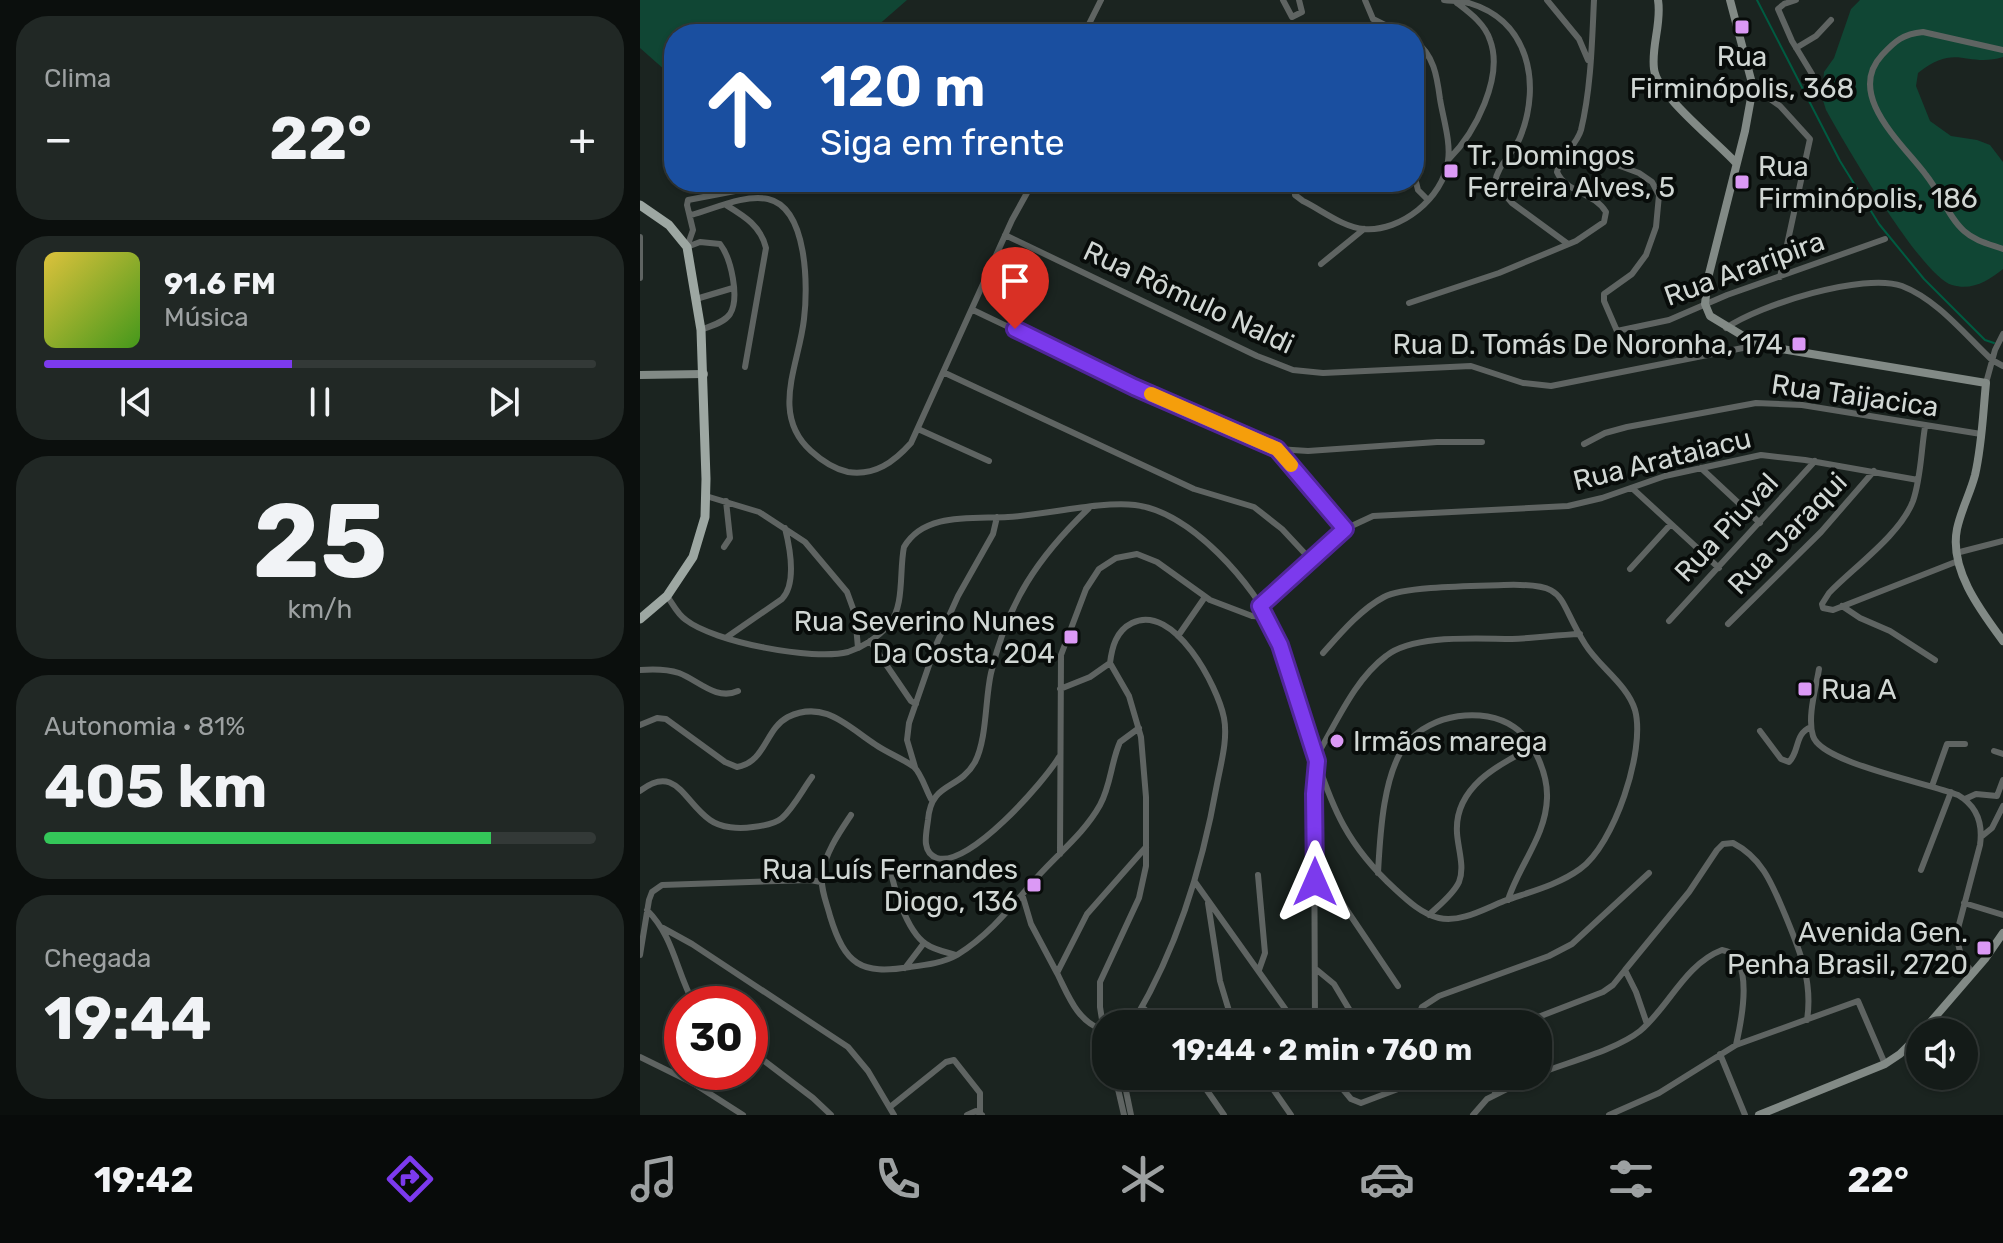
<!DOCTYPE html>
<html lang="pt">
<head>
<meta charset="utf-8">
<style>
  :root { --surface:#141b18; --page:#212825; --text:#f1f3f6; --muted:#9da1a2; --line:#333937; --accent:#7c3aed }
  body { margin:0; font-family:Rubik,sans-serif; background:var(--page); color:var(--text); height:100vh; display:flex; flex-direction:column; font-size:30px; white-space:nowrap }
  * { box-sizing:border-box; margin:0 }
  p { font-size:26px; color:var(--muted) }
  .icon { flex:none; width:44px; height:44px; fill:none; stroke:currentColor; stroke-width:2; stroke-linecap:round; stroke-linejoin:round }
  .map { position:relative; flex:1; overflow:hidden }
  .side { display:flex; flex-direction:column; gap:16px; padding:16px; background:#0b0f0d; width:640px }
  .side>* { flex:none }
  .banner { position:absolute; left:24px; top:24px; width:760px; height:168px; border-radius:32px; box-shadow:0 2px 6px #0004,0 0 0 2px var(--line); background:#1a4fa0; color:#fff; overflow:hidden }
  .tools { position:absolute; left:1266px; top:1018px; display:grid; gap:16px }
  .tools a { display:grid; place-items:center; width:72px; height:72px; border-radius:50%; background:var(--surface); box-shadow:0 2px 6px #0004,0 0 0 2px var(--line); font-size:40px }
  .speed { position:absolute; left:24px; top:986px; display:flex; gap:16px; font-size:40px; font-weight:700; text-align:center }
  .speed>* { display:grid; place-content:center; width:104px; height:104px; border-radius:50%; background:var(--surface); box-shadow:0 2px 6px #0004,0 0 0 2px var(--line); line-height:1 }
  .speed .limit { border:12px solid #d22; background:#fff; color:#111 }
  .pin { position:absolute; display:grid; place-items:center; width:68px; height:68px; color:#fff; margin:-82px -34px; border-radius:50% 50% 50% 0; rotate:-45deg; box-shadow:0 0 8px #0007 }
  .pin .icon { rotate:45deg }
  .me { position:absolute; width:88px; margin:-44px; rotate:0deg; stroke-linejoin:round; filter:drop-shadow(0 0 6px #0008) }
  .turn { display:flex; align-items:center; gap:28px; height:168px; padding:0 24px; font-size:36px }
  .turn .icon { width:104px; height:104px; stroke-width:2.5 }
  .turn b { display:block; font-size:56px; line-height:68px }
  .big { font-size:60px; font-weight:700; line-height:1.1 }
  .side .card { flex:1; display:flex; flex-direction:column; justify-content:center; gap:12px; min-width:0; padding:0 28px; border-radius:32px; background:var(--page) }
  .side .dial { align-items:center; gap:0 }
  .dial b { font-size:104px; line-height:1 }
  .song { display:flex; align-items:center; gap:24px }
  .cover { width:96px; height:96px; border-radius:12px; background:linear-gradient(135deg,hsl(50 70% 55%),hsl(100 70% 35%)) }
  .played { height:8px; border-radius:4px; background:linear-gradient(90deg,var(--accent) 45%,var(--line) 45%) }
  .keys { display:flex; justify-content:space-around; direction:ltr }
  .heat { display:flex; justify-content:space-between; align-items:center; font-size:44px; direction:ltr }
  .charge { height:12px; border-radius:6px; background:linear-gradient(90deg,#34c759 81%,var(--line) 0) }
  .trip { position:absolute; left:452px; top:1010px; width:460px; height:80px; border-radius:32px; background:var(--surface); box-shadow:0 2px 6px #0004,0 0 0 2px var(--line); font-weight:700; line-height:80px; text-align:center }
  .tab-bar { display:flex; height:128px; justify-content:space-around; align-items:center; background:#080b0a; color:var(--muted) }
  .tab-bar .icon { width:56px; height:56px }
  .tab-bar .selected { color:var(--accent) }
  .tab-bar b { font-size:36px; color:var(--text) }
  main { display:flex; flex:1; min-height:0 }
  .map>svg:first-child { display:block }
  .green { fill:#104634 }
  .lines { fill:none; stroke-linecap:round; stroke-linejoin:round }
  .stream { stroke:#005b41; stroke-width:2 }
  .street { stroke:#5f6462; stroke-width:6 }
  .secondary { stroke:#828a86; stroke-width:8 }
  .primary { stroke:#9da7a2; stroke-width:9 }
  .route-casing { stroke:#51269a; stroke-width:20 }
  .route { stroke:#7c3aed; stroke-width:14 }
  .slow { stroke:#f59e0b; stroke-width:14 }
  .poi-dot { fill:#db99f5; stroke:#080c0a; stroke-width:3 }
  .labels { text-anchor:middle; stroke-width:8; stroke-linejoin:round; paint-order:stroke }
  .poi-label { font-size:28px; fill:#d1d7d4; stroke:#080c0a; text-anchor:start }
  .street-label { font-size:28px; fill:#d1d7d4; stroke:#080c0a }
</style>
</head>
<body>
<main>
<section class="side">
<div class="card"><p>Clima</p>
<div class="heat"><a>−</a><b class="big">22°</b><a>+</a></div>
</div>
<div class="card">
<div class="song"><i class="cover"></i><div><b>91.6 FM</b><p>Música</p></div></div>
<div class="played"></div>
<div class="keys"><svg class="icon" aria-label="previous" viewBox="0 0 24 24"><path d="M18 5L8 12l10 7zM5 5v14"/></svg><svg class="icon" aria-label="pause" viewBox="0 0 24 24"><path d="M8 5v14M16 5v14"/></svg><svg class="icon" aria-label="next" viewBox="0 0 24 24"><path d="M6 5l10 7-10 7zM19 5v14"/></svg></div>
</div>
<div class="card dial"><b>25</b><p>km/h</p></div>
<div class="card"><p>Autonomia · 81%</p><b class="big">405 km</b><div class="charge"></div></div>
<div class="card"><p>Chegada</p><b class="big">19:44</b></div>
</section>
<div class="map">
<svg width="1363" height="1115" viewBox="0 0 1363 1115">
  <rect width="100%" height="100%" fill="#1b2420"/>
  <path class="green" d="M0 0H267L228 34H34V78L0 48Z
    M1220 0H1363V57C1326 68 1316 42 1278 73L1276 86 1290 121 1311 136 1337 140 1350 145 1363 162V269C1348 281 1332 291 1312 285 1281 276 1204 142 1186 110L1182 97 1184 72 1194 58 1211 9Z"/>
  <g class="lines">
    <path class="stream" d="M1117 0 1200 161 1239 224 1284 279 1345 340 1354 343"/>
    <path class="street" d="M643 0 652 17 662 12 659 0
      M725 0 733 19 763 34
      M804 0C812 1 821 1 829 3 889 21 901 83 881 135 875 153 857 164 855 183L872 203 928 244
      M907 0 939 39 948 60
      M1144 4 1138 9 1152 41 1172 74
      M1144 4 1156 0
      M440 34 447 28 461 0
      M1156 48 1176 36 1191 20
      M1363 50 1283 32C1263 34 1255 41 1242 55 1205 95 1263 144 1286 175 1300 192 1308 217 1324 231 1335 241 1349 244 1363 249
      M1113 87 1140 106 1170 139 1140 277
      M932 148 999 173 1012 182 1019 195 1016 227 1006 255 992 274 964 294V301L977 331 1029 320 1087 295 1245 239
      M809 159C835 133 864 77 850 40 845 24 830 13 817 3
      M774 174 778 190 787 199
      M654 182 655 195 663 201C680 209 704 228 724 229 761 232 803 198 808 161 811 142 803 118 800 99 797 76 794 55 774 40
      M86 205C104 216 121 226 126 248L105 367
      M51 215C74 209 104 194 128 199 168 208 168 288 164 319 159 365 130 414 171 451 182 461 194 469 208 472 235 476 254 462 271 443L372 220 393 182
      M365 235 617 356 653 370 683 373 831 366 883 383 911 386 1118 345
      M0 237V278
      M47 247 60 242 80 244C91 258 100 298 90 314 84 323 70 326 61 330
      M47 247 53 230 47 205 48 200 95 191 120 182
      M681 264 724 229
      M56 299 93 288
      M769 303 859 273 936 241 964 222 966 212C954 192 926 193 917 172 920 155 936 147 941 130 951 89 952 42 954 0
      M333 310 494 387 637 449 668 451 797 442H842
      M1086 328C1119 305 1224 272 1262 286 1298 300 1325 335 1352 360L1363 366
      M305 373 554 489 614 507 642 529 670 559
      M1346 383 1355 350 1363 334
      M1285 427C1281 451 1281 478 1273 501 1260 535 1214 567 1189 593L1182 604 1183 608 1193 610 1318 561
      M278 429 349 461
      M944 444 965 433 987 427 1116 403 1162 405 1341 434
      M637 449 705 529
      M1061 468 1120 523
      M992 488 1079 568
      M66 496 119 512 165 542 207 592 215 614 218 648
      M84 547 90 538 86 501
      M1316 553 1363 541
      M990 569 1030 525
      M27 596C33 604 37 614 46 620 74 642 173 661 208 652 223 647 238 637 249 625 265 605 259 571 264 547 284 512 333 519 368 517 406 515 459 501 495 505 551 512 614 584 636 633 652 669 661 710 673 748 692 809 708 846 755 889 768 901 782 914 799 918 820 923 844 909 864 901 889 892 918 885 940 869 974 845 1006 750 995 710 987 684 959 667 945 644 915 596 930 583 864 585 838 586 764 586 744 597 721 609 700 634 683 653
      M620 606 705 529 733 516 928 506 962 498 1025 476 1121 455 1165 460 1278 480
      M1202 606 1220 618 1250 631 1295 660
      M1029 621 1175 461
      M1088 624 1181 532 1234 471
      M538 636 565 597
      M87 637 142 599C157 583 150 548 145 528
      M230 641 271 701 276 704
      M1179 669C1176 688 1167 717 1173 736 1181 763 1289 783 1318 795 1337 806 1343 824 1340 845L1316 936 1322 959 1333 973
      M0 670C13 669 27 669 39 673 58 680 76 701 98 691
      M420 689 450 677 470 663C472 647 476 631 492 623 534 602 578 687 584 718 588 739 581 763 577 784 562 869 537 950 492 1024
      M0 725 17 718 26 719 85 762 97 767C126 762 125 729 148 717 185 699 209 728 236 745 246 752 265 760 274 767 281 773 286 790 291 799
      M1120 731 1141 759 1149 762C1160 751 1154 734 1171 727
      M1354 751 1363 754
      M419 757C404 782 329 868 297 858 291 856 287 851 286 844 285 837 287 828 288 820 291 781 319 791 335 762 347 739 345 699 351 673 368 602 397 558 449 508
      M676 757C696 724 714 680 746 656 774 634 837 639 872 639 895 638 917 635 940 634
      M275 767 267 740 269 723 296 645 318 596 353 534 357 517
      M1292 786 1307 744H1325
      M0 791C36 763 44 802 70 820 81 828 99 829 113 827 122 826 135 824 142 818 154 807 163 789 172 777
      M1325 799 1336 794 1357 796 1363 780
      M211 815C199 833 185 853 182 875 180 888 187 904 190 916 205 965 221 975 270 967 286 965 303 963 317 955 352 933 373 904 400 874 420 852 445 832 460 805 471 785 471 762 480 742L499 728
      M1341 837 1352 828 1363 806
      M420 854 421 655 446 589 459 569 476 558 497 554 517 562 570 600 612 616 627 617
      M676 857 696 894 758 986
      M249 863C253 885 266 931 286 944 294 950 306 952 316 955
      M1281 870 1311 792
      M738 873C740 836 743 772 767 743 791 714 843 706 874 727 894 740 908 775 907 798 906 836 879 865 868 900
      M618 875 625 953 619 970
      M555 882 656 1024
      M383 897 391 924 417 973
      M568 903 580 981 593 1024
      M1324 903 1363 915
      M7 910C34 937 36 971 54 1004
      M789 915C798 906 813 895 819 882 825 867 818 849 817 833 814 788 857 765 891 748
      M23 928 52 944 208 1047 228 1071 254 1115
      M0 955 9 900 12 892 22 885 170 880 181 882
      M265 968 284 943
      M677 970 694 984 718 1024
      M502 1007 521 1024
      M675 1024 674 794 677 764
      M775 1024 782 1007 799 996 909 956 932 944 1009 873
      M880 1024 963 992 973 985 985 970
      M1007 1024 996 992 985 970 1049 892 1077 850 1083 844 1093 843C1124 859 1133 887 1146 917 1160 951 1173 982 1167 1020
      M463 1030C437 1021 429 997 417 973L447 914 506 847
      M466 1045 460 1007V982L499 898 506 866V797L501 737 489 696 470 663
      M110 1050 173 1098 191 1115
      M1080 1054 1105 1115
      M0 1057 53 1083 103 1115
      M898 1074C928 1062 976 1050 1000 1031 1028 1008 1045 964 1082 950 1116 955 1101 1023 1096 1045
      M475 1076 484 1115
      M483 1076 491 1115
      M557 1076 584 1115
      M624 1076 651 1115
      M692 1076 711 1099 721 1103 787 1078
      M848 1076 856 1094
      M250 1107 306 1062 314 1060 340 1093V1113
      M327 1115 336 1111 342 1115
      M833 1115 847 1099 893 1076
      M969 1115 1019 1093 1096 1045 1218 1001 1245 1064"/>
    <path class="secondary" d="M1018 0C1022 23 1011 46 1014 69 1017 95 1076 141 1096 163
      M1090 0 1113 87 1105 131 1068 278 1065 304 1070 316 1118 345 1346 383C1343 413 1342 445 1335 475 1330 494 1321 510 1317 529 1309 569 1340 610 1363 641
      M0 375 64 374
      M1282 1032 1345 959 1363 933
      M1119 1115 1245 1064 1260 1054 1280 1034"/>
    <path class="primary" d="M0 205 29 225 47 247 61 330 66 479 65 517 53 557 27 596 0 619"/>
  </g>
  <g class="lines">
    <g class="route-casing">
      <path id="route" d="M375 329 494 387 637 449 705 529 620 606 640 645 677 761 674 794 675 882"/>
    </g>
    <use href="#route" class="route"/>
    <path class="slow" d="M511 394 637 449 651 465"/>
  </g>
  <g class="poi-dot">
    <rect x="1094" y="19" width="16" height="16" rx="4"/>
    <rect x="803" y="163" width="16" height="16" rx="4"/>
    <rect x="1094" y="174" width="16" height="16" rx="4"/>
    <rect x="1151" y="336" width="16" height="16" rx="4"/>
    <rect x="423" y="629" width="16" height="16" rx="4"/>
    <rect x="1157" y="681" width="16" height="16" rx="4"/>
    <circle cx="697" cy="741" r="8"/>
    <rect x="386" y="877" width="16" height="16" rx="4"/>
    <rect x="1336" y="940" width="16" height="16" rx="4"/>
  </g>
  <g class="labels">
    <g class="poi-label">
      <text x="1102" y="66" text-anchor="middle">Rua<tspan x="1102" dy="32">Firminópolis, 368</tspan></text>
      <text x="827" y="165">Tr. Domingos<tspan x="827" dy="32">Ferreira Alves, 5</tspan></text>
      <text x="1118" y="176">Rua<tspan x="1118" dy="32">Firminópolis, 186</tspan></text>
      <text x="1143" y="354" text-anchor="end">Rua D. Tomás De Noronha, 174</text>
      <text x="415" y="631" text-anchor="end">Rua Severino Nunes<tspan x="415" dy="32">Da Costa, 204</tspan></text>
      <text x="1181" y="699">Rua A</text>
      <text x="713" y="751">Irmãos marega</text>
      <text x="378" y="879" text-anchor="end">Rua Luís Fernandes<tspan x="378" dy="32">Diogo, 136</tspan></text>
      <text x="1328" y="942" text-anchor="end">Avenida Gen.<tspan x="1328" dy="32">Penha Brasil, 2720</tspan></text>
    </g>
    <g class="street-label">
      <text transform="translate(1104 268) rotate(-20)" y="10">Rua Araripira</text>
      <text transform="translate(549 297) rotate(25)" y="10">Rua Rômulo Naldi</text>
      <text transform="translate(1215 395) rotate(8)" y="10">Rua Taijacica</text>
      <text transform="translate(1022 459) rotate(-14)" y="10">Rua Arataiacu</text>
      <text transform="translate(1086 527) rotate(-47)" y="10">Rua Piuval</text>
      <text transform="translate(1147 533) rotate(-46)" y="10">Rua Jaraqui</text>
    </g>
  </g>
</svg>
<div class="tools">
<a><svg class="icon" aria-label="sound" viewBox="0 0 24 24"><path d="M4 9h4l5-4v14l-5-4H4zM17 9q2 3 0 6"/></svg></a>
</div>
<div class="speed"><div class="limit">30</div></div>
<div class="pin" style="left:375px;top:329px;background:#d93025"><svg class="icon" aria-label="arrive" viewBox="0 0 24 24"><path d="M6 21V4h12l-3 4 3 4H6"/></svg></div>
<svg class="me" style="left:675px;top:882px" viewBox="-20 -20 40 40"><path d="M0-17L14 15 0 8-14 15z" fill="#7c3aed" stroke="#fff" stroke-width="4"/></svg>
<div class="trip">19:44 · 2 min · 760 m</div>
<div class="banner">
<div class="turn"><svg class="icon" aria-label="ahead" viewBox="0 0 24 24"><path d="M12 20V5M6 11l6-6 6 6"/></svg><div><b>120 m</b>Siga em frente</div></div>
</div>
</div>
</main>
<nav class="tab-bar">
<b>19:42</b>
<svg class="icon selected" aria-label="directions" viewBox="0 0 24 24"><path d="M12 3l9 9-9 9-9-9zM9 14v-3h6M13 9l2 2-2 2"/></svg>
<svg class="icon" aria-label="music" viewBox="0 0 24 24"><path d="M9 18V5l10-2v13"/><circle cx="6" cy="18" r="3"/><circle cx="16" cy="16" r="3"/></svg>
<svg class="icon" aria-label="phone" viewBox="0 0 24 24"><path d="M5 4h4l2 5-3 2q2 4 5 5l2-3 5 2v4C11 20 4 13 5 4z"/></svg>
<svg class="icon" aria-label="climate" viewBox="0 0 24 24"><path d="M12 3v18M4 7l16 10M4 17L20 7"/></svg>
<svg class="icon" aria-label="car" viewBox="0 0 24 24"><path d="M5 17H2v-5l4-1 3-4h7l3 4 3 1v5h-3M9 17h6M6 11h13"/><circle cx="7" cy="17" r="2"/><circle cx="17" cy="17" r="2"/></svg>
<svg class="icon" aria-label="filters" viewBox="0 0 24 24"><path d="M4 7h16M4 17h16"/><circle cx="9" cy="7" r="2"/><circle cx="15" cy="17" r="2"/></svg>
<b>22°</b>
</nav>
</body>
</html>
